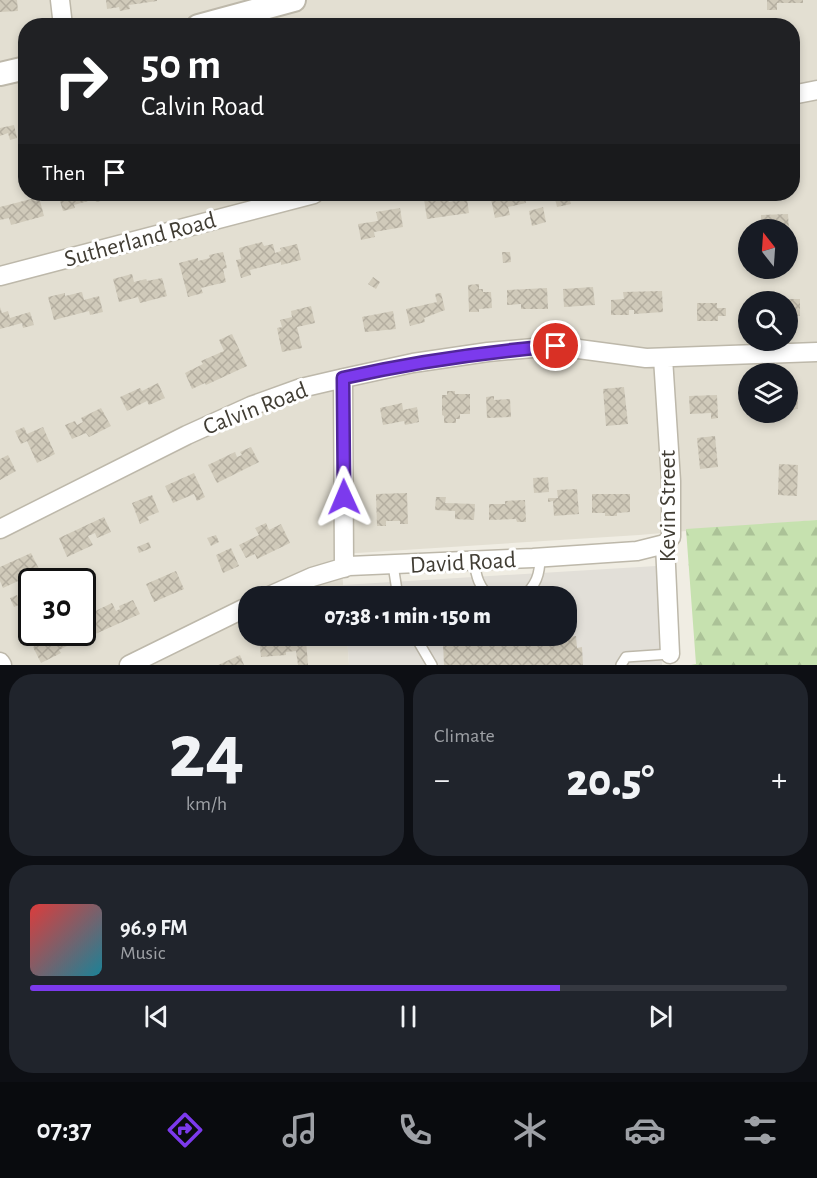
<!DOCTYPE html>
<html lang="en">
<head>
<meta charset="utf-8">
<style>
  :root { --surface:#171b24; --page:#20242c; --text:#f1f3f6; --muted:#9ea1a6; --line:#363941; --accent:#7c3aed }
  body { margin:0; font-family:"Alegreya Sans",sans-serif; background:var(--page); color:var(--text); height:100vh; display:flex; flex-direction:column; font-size:22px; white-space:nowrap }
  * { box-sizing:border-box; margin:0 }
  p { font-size:20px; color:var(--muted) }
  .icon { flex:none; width:33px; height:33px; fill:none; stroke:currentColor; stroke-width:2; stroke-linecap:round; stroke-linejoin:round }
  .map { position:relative; height:665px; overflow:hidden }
  .panel { display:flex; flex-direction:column; gap:9px; padding:9px; background:#0d0f14; flex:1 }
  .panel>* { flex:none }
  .hud { position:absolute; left:18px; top:18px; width:782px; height:183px; border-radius:24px; box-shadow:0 3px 9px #0003; background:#202124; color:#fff; overflow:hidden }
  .needle { width:39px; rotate:343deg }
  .fabs { position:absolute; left:738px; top:219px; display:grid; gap:12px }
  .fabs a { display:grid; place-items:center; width:60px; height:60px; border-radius:50%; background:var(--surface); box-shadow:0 3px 9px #0003; font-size:30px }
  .speed { position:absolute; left:18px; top:568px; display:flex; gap:12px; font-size:30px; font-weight:700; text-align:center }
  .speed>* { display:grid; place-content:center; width:78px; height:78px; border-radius:50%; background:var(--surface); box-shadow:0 3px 9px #0003; line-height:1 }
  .speed .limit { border:3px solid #111; border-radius:9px; background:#fff; color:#111 }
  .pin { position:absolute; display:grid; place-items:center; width:51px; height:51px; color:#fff; margin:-26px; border:3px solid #fff; border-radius:50%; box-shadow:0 2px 6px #0007 }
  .me { position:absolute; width:66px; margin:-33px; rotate:359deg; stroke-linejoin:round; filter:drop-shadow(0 0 4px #0008) }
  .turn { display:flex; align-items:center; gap:21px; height:126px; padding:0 24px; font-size:27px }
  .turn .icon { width:78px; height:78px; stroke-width:2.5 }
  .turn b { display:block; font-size:42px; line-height:51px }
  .then { display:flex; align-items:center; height:57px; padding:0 24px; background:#0003; gap:12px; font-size:22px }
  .big { font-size:45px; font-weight:800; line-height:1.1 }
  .panel .widget { flex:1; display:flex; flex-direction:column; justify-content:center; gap:9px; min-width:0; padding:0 21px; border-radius:24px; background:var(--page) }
  .panel .dial { align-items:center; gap:0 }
  .dial b { font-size:78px; line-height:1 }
  .song { display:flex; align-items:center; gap:18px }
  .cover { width:72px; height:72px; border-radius:9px; background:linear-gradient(135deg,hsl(0 70% 55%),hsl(190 70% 35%)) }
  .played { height:6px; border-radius:3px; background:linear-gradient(90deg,var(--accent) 70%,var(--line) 70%) }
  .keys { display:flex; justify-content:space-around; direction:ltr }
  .heat { display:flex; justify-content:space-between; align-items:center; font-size:33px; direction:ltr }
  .panel .tiles { flex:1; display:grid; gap:9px; grid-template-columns:1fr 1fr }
  .widget:last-child { grid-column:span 2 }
  .trip { position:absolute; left:238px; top:586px; width:339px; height:60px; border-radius:24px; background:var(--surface); box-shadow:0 3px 9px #0003; font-weight:800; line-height:60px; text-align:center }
  .dock { display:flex; height:96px; justify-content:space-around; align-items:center; background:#090b0e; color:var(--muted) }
  .dock .icon { width:42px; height:42px }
  .dock .current { color:var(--accent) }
  .dock b { font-size:27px; color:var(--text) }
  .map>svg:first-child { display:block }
  .residential { fill:#e3dfd2; fill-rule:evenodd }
  .industrial { fill:#e2dfd8 }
  .forest { fill:url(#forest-firs) }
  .building { fill:url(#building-cross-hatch) }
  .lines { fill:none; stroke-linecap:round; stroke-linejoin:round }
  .service-casing { stroke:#bdb8aa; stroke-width:12 }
  .minor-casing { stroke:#bdb8aa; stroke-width:21 }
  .tertiary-casing { stroke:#bdb8aa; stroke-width:26 }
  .service { stroke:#fff; stroke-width:9 }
  .minor { stroke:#fff; stroke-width:18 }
  .tertiary { stroke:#fff; stroke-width:22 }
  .route-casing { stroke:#51269a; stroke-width:15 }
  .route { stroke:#7c3aed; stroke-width:10 }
  .labels { text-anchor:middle; stroke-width:6; stroke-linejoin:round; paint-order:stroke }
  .street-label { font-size:24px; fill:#413d34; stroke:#fff }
</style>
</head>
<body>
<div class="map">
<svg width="817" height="665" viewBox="0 0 817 665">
  <defs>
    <pattern id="forest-firs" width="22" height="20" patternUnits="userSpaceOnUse" patternTransform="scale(1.5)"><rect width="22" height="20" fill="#c6e1af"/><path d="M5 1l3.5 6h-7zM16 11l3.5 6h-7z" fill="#abc297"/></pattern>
    <pattern id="building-cross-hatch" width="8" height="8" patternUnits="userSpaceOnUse" patternTransform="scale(1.5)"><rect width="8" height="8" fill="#d0caba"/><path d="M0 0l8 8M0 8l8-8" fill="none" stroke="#b4aea0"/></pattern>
  </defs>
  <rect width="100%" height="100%" fill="#f0ede3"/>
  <path class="residential" d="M0 0H817V520L639 535 341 554 344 597H249V636H347L349 665H0ZM26 26H792V194H26ZM748 230H788V268H748ZM748 302H788V340H748ZM748 374H788V412H748ZM32 582H82V633H32Z"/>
  <path class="industrial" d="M656 566 662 665H349L347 636H567V597H344L343 585Z"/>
  <path class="forest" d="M817 520V665H691L696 664 686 529Z"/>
  <path class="building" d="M0 0H17L18 11 0 12Z
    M106 0H157V1L129 5 130 9 120 11 119 7 107 9Z
    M767 0H803V3H777V10H767Z
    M396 18 399 26H377V25Z
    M14 125 17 138 10 140 8 133 0 136V128Z
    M792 155H796L794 179H792Z
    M58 194H103L105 200 96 202 95 199 74 205 75 208 63 211Z
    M490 194H524L526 203 508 207 510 215 495 218Z
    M554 194H582L569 197 571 204 557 207Z
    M586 194H604L605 198 592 201 591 196 586 197Z
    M715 194H724L725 199 716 200Z
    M448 196 449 202 467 199 469 213 427 219 424 199Z
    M39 197 44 216 11 225 9 218 0 220V207Z
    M543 207 546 222 532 226 529 211Z
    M400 208 403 227 374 232 375 237 361 240 358 224 378 221 376 212Z
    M788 214 789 230H761V215Z
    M262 242 264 246 273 244 275 253 281 251 280 248 297 244 301 260 281 265V262L250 270 251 275 241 278 236 260 241 259 239 248Z
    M223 252 227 268 223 269 226 282 201 288 203 293 188 297 179 263 198 258V261L210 258 209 255Z
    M502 252H510L511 262 503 263Z
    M132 274 134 282 146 279 147 281 162 278 167 296 140 303 138 297 119 302 113 279Z
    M373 277 380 282 376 289 368 284Z
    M479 284V289H483V292H491L492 308 479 309V312H469L468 285Z
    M593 287 595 305 564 307 563 289Z
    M547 288 548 309H521V304L507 305V290Z
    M662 291 663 312 634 314V310H629V315H611V300L624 299 623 292Z
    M82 292 84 300 99 296 103 312 90 315 89 311 54 320 48 297 65 293V296Z
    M441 293 445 310 424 318 425 322 410 326 406 309 437 302 435 294Z
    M762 299H800V316H788V302H762Z
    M697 303H717V308H726V316H718V321H697Z
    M311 306 315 323 297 327 302 348 282 352 277 328 282 327 280 320 292 317 291 311Z
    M0 307 2 313 8 311 10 318 30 312 34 325 23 328 22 323 0 329Z
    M393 311 396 329 365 332 362 317Z
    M232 334 247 366 206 385 205 383 192 389 185 373 203 364 201 361 224 351 219 340Z
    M158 383 165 398 149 405 147 401 127 411 120 397 140 388 142 391Z
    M624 387 628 424 606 426 603 389Z
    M797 390 798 409 788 410V391Z
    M447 391H455V394H470V414H460V419H456V423H444V416L442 415V395H447Z
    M717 395 718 418 711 419V413L690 414 689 396Z
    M494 396V400L510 399 511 417 487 418 486 397Z
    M402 403 403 410 417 407 419 422 405 425 404 421 383 425 380 408Z
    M101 408 111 426 89 437 86 433 72 439 65 425 75 421 77 425 83 422 81 418Z
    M768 412H778V421H769Z
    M24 427 27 434 43 427 55 454 37 463 27 441 21 444 15 431Z
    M715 436 718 467 700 469 697 438Z
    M251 447 259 462 217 483 208 465 235 452 237 457 242 455 240 452Z
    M8 455 16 471 0 480V459Z
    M779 464 798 465 797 496 778 495Z
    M194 473 205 497 197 501 194 494 173 503 165 486Z
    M548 477 549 492 534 493 533 478Z
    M577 489 579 514 554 516 553 501 548 502V498H558L557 490Z
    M407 493 408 524H400V521H386V526H377L376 494Z
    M592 494H630V512L617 513V516H605V513H592Z
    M152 495 159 512 147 517 149 520 140 524 132 503Z
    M436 497H446L445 503 475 504 474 520 455 519V511L435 510Z
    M525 500 526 522H517L516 519 489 520V504H505V501Z
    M104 517 111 532 97 538 95 533 88 536 93 545 67 557 59 538Z
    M266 523 269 530 281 524 290 543 257 559 255 554 246 558 239 545 259 535 255 528Z
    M216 535 219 542 211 546 207 538Z
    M149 542 151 548 139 553 137 547Z
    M231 548 239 566 223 573 216 555Z
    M31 553 40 571 3 588 0 581V567Z
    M176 571 184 589 154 602 146 584Z
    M17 595 21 604 14 607 10 598Z
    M133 600 140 614 93 635 85 616 112 603 116 611 120 609 119 606Z
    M48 633H58L59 635 73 633 77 641 59 650 61 653 41 663 33 647 51 638Z
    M285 636V642L306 640 308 665H298L296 651 286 652V655L261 657 259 638Z
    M492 636H527V639L576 636 577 648 582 647 583 665H444L443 643 492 641Z
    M240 655 244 665H218Z"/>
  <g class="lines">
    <g class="service-casing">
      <path id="service" d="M474 561C476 576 479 588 491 597
        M393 565 398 597
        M523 597C536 585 540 575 540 557
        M415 636 432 665
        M621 665 626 657 670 654"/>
    </g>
    <g class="minor-casing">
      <path id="minor" d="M60 0 63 26
        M792 95 817 90
        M0 276 314 194
        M663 358 671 481V537L665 544 670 654
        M343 378 344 568
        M0 529 187 435 251 406 301 388 344 378 413 363 488 352 556 346 646 358 817 352
        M267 597 312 577 349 566 533 558 637 551 665 544
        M0 662 2 665
        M129 665 249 606"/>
    </g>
    <g class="tertiary-casing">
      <path id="tertiary" d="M198 26 294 0
        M0 74 26 68"/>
    </g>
    <use href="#service" class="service"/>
    <use href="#minor" class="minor"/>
    <use href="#tertiary" class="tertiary"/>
  </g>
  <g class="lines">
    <g class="route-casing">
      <path id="route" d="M344 497 343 378C413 362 484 352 556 346"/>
    </g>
    <use href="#route" class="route"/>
  </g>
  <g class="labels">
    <g class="street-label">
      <text transform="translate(140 239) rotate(-15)" y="8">Sutherland Road</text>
      <text transform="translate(255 408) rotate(-21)" y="8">Calvin Road</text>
      <text transform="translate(667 506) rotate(-90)" y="8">Kevin Street</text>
      <text transform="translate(463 562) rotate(-3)" y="8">David Road</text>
    </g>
  </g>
</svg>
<div class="fabs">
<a><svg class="needle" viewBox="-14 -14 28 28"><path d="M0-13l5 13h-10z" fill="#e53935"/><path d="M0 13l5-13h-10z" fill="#9ea1a6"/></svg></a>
<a><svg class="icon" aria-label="search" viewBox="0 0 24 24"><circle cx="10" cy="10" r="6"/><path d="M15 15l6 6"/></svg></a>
<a><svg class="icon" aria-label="layers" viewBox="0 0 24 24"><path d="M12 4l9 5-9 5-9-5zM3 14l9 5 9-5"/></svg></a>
</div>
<div class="speed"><div class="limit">30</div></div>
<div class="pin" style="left:556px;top:346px;background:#d93025"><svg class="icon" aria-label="arrive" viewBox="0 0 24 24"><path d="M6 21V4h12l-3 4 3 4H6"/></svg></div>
<svg class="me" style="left:344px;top:497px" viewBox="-20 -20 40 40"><path d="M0-17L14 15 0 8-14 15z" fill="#7c3aed" stroke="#fff" stroke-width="4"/></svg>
<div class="trip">07:38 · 1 min · 150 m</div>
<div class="hud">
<div class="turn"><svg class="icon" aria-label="right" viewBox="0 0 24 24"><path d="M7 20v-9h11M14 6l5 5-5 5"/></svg><div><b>50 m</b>Calvin Road</div></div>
<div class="then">Then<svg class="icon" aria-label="arrive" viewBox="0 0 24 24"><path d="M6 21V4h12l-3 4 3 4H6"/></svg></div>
</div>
</div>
<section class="panel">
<div class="tiles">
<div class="widget dial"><b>24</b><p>km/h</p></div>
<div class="widget"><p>Climate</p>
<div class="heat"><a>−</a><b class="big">20.5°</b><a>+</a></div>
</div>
<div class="widget">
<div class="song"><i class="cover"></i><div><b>96.9 FM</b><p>Music</p></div></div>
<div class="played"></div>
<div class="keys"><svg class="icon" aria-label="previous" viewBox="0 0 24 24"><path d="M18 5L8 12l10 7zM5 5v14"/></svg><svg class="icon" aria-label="pause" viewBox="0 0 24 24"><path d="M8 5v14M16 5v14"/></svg><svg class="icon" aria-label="next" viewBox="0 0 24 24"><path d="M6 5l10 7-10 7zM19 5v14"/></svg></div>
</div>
</div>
</section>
<nav class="dock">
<b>07:37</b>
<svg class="icon current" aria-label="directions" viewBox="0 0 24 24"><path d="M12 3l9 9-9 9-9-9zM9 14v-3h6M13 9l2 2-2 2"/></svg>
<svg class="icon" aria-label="music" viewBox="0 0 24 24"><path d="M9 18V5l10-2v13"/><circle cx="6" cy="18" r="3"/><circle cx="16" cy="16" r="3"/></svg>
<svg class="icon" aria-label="phone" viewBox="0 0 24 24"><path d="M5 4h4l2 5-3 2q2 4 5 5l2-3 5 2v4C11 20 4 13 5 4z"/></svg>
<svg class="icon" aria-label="climate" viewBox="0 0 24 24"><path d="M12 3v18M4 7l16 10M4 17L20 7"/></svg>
<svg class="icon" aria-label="car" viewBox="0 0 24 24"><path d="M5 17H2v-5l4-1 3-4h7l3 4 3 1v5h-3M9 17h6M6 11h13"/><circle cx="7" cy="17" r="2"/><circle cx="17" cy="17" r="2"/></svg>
<svg class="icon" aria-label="filters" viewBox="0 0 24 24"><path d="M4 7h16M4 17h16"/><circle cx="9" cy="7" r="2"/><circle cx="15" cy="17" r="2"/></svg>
</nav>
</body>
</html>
